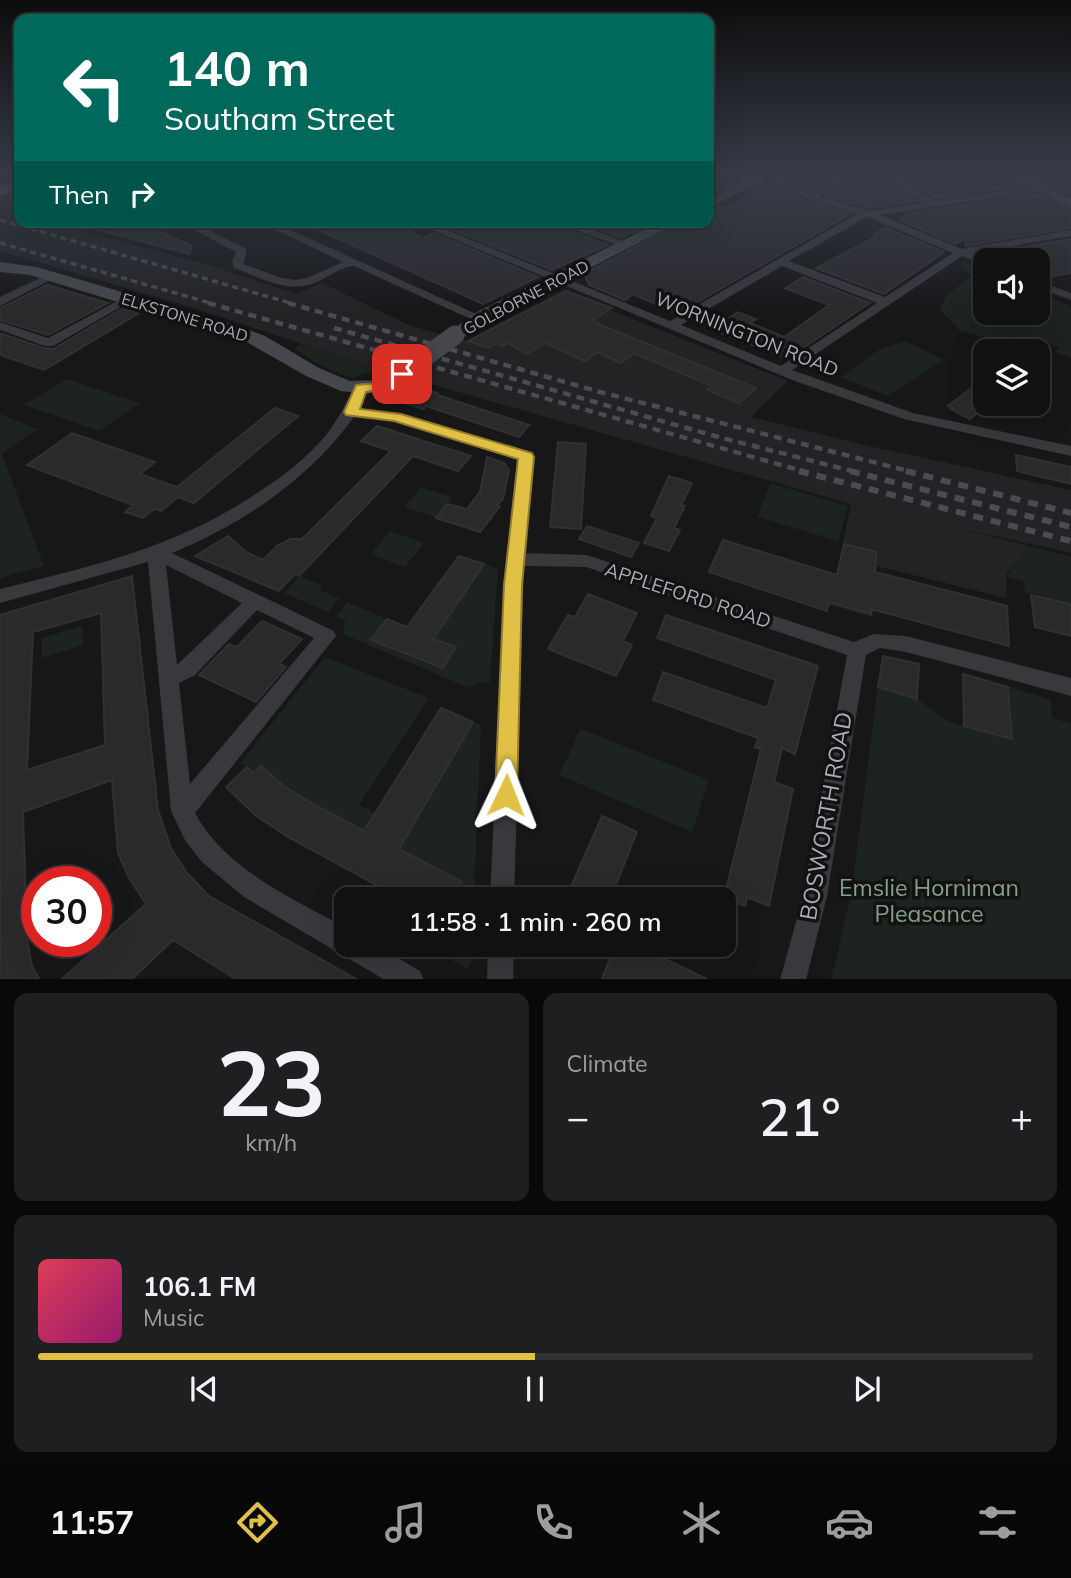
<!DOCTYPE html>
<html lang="en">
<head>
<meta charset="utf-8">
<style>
  :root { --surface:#111112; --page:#1e1f20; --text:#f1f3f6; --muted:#9c9d9f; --line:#303132; --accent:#e1c046 }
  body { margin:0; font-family:Mulish,sans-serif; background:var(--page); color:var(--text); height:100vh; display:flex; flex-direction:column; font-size:26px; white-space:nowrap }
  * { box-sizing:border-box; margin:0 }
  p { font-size:23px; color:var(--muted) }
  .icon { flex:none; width:38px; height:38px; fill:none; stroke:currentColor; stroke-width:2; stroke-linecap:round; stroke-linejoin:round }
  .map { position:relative; height:979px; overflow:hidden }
  .details { display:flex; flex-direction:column; gap:14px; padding:14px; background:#09090a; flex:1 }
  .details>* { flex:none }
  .banner { position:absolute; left:14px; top:14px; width:700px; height:214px; border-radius:14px; box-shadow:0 7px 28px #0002,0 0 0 2px var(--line); background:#00695c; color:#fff; overflow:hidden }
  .fabs { position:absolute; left:973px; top:248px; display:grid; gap:14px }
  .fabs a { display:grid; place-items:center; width:77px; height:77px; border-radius:14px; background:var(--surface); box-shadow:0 7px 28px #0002,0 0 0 2px var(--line); font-size:35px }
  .speed { position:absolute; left:21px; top:866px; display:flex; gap:14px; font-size:35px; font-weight:700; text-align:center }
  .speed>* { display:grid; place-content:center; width:91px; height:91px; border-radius:50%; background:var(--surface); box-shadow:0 7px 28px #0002,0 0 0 2px var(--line); line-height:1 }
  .speed .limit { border:10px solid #d22; background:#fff; color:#111 }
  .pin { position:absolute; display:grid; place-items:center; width:60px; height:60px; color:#fff; margin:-30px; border-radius:14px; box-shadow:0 4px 10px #0006 }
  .me { position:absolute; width:77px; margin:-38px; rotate:2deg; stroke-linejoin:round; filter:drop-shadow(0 0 5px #0008) }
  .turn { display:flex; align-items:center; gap:24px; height:147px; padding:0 35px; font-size:32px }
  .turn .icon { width:91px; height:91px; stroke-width:2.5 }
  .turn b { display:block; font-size:49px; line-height:60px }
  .then { display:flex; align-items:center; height:66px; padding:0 35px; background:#0003; gap:14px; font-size:26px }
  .big { font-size:52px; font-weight:600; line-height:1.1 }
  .details .widget { flex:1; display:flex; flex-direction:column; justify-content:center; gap:10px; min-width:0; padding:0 24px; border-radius:14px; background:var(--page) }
  .details .dial { align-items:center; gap:0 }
  .dial b { font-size:91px; line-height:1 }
  .song { display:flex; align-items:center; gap:21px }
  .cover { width:84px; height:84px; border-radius:10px; background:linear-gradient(135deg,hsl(350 70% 55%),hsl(320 70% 35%)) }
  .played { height:7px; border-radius:4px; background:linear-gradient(90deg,var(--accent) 50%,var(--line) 50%) }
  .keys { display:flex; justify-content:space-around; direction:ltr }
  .heat { display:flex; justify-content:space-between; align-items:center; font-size:38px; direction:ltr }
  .details .tiles { flex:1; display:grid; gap:14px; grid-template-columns:1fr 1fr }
  .widget:last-child { grid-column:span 2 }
  .trip { position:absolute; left:334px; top:887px; width:402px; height:70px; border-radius:14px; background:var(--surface); box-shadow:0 7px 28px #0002,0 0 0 2px var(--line); font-weight:600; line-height:70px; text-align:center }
  .tabs { display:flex; height:112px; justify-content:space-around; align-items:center; background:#070707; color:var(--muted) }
  .tabs .icon { width:49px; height:49px }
  .tabs .current { color:var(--accent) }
  .tabs b { font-size:32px; color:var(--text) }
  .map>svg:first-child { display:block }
  .built { fill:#232325 }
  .green { fill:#1d231f }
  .building { fill:#2a2a2c; stroke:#313134; stroke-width:2; fill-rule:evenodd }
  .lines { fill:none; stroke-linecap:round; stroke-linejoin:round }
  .street { fill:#38383d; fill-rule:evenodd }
  .secondary { fill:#46474d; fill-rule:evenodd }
  .highway { fill:#65666e; fill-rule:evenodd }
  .rail-far2 { stroke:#4b4c52; stroke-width:3.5; stroke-dasharray:6 4.5; stroke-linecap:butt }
  .rail-far1 { stroke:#4b4c52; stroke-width:4.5; stroke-dasharray:8 6; stroke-linecap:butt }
  .rail { stroke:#4b4c52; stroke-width:6; stroke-dasharray:10 8; stroke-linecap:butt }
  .secondary-bridge { stroke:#46474d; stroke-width:19 }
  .route { fill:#e1c046; stroke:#927d2e; stroke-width:2 }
  .labels { text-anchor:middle; stroke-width:7; stroke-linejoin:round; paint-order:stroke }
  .far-street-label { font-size:16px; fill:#aaadb7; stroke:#121213 }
  .street-label { font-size:19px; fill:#aaadb7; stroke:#121213 }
  .near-street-label { font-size:23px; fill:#aaadb7; stroke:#121213 }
  .near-park-label { font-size:23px; fill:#83a088; stroke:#121213 }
</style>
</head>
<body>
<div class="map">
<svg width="1071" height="980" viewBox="0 0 1071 980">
  <rect width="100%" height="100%" fill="#171718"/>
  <path class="built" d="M0 210 19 215V222H46L206 264 296 294 322 283 411 326 466 341 566 290 588 301 788 381 751 417 869 446 1071 490V553L950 526 1029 546 1006 575V598L877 566 873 617 830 605 851 504 385 371 187 306 0 251Z"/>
  <path class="green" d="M963 261 985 270V313H1038V292L1071 306V358L1055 352 1060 348 1032 337 1024 342 1009 336 1002 340 961 332 940 310 946 296 971 276 958 264Z
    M905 341 943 360 888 396 841 377 882 348Z
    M302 343V344L387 372 377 376 364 373 355 378C332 373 314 362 294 349Z
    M66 379 140 403 99 431 24 405Z
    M0 414 37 429 2 454 44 566 0 578Z
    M770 483 848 506 838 541 757 517Z
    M421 487 452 497 436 518 404 507Z
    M390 531 424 543 405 567 371 554Z
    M1029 546 1071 556V603L1025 592 1024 582 1006 577Z
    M484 564 498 569 490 682 478 683 469 688 343 634 345 620 336 616 347 602 387 619 371 640 443 668 456 648 433 639Z
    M299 576 322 585 319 590 339 598 328 612 284 593Z
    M82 626 83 645 42 658V638Z
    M325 657 429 698 359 805 410 829 473 722 481 725 474 899H452L462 881 311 803 284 786 253 773 241 762Z
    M963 674 1050 699 1053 718 1071 724V979L831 980 851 895 878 687 917 699 946 720 964 726Z
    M581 729 709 780 692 832 559 775Z
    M428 945H472L471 963 466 969Z"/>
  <path class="building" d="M788 175H878L917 201 869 208 824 195 833 190 845 194 852 191 853 188 845 183 828 180 809 191 777 182Z
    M898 175H967L973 179 1005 175 1023 186 936 198Z
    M1031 175 1071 179V196Z
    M764 188 850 214 677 314 633 294 625 300 589 285 584 274 682 222H709V211L721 205 723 209Z
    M1038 194 1071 210V228L966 246 965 238 956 244 899 220 910 214H905Z
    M19 195V212L0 207V197Z
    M90 222H139L192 246 189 254 90 228Z
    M301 222H386L424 238 433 233 538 277 483 304Z
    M456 222H565L566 229 608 245 552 270 446 227Z
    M580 222H654L621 238Z
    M886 228 944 252 884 294 816 268 877 236 874 234Z
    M1071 239V273L1042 278 1038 276V261H991L982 254Z
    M803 277 870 303 787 359 711 329 738 312 756 319 750 323 784 337 829 305 785 288Z
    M47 285 64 290 108 303 48 335 0 320V308Z
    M566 291 612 308 591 321 756 388 739 403 707 390 712 386 634 353 621 363 597 352 585 361 545 343 527 354 508 343 503 346 496 343 489 348 468 341Z
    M123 308 139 313 44 370 0 355V333L44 348 53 349Z
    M985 378V407L970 419 951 409 953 408 948 406Z
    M414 386 437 393 435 394 529 425 519 437 426 406 423 409 398 401Z
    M275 408 298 416 194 503 178 497 161 511 154 509 143 518 125 512 133 505 27 465 72 433 155 462 140 474 177 487Z
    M377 426 471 456 458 471 413 456 299 576 295 574 279 591 195 556 228 536 246 552 263 560 278 545 291 539H302L391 451 361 441Z
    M558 442 586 444 581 529 550 527Z
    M1016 455 1071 467V484L1017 471Z
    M487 457 504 463 509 470 503 499 497 505 500 506 480 532 436 518 447 504 467 509 480 492Z
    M669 476 692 483 681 505 685 506 674 528 680 530 669 551 644 543 657 518 651 516Z
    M587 526 639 543 631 557 579 539Z
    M723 540 837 575 844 544 876 552 875 572 1007 606 1009 646 871 609V614L829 602 827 611 709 572Z
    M459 556 484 564 433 639 456 647 443 668 371 640 387 619 407 627Z
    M132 576 158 810 171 848 187 873 209 896 356 979H236L173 940 132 979H62L146 904 129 878 118 853 112 780 23 812 27 940 32 966 39 979H0V615ZM101 613 105 745 27 770 33 632Z
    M588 594 637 613 623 641 632 645 616 676 548 649 568 615 575 617Z
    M1031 595 1071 604V636L1035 627Z
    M666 615 818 666 795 754 782 748 774 782 793 789 769 906 747 897 745 906 724 898 761 749 755 747 758 738 653 700 663 672 767 708 776 680 657 638Z
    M262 621 302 639 279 664 286 667 256 702 199 675 229 644 237 647Z
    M883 656 919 664 917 699 878 687Z
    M963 674 1008 687 1012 739 964 726Z
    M441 708 473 722 399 849 462 882 452 900H404L288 837 255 815 226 787 247 767 253 773 261 766 284 786 311 803 364 831Z
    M602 816 637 832 610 900H565Z
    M615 945H635L707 979H602Z"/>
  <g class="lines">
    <path class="street" d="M731 175H746L809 194C826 183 832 177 851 189L846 192 833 187 818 196 869 211 924 203 881 175H892L935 201 1042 186V190L1039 191 880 215 962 249 1071 230V236L973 253 989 260 985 261V265L962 256 792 370 913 413 1071 446V456L904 419 792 380 413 222H427L670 321 857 214ZM867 217 953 253 885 297 789 261ZM782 266 877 303 781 366 681 325Z
      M709 183 743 184 748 187 743 190 709 189Z
      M179 222H192L245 248 247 253 243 264 282 278 296 280 307 278 343 262 259 222H273L485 318 483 321H475L354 266C339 267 328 278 314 283 288 294 259 277 234 268L232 261 236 252Z
      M567 223H575L632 245 623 247 567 227Z
      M48 274 58 276 0 306V297Z
      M1038 281 1071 293V300L1038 288Z
      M127 296 131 297V301L53 346H45L0 330V322L48 338Z
      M361 384 368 388 358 409 401 414 531 454 534 457 525 553 587 555 854 642 874 634 906 636 1071 678V696L906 652 880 648 866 655 827 896 806 980H780L803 896 847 655 586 567 524 566 514 900H490L504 585 518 460 394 421 354 417C308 480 244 523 172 553L334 631 336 636 195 813C226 870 292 898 346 928V945H376L420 971 424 980H385L244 897 202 862 186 842 171 811 148 562 0 603V589C93 566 177 547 257 493 282 477 307 458 326 435 339 419 346 402 356 385ZM166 565 242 603 177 665ZM257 610 314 638 190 784 179 683 195 675Z
      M488 945H514L513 980H487Z"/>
    <path class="secondary" d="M754 175H771L709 208V199Z
      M1008 175H1025L1071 199V208Z
      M660 222H679L485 322 461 339H449L446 335 473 314Z
      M0 262 37 267 237 326 265 336 319 368 350 381 378 380 402 368 412 374 384 390 366 394 341 391 306 376 245 341 30 275 0 272Z"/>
    <path class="highway" d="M19 182V192L0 195V185Z"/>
    <path class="rail-far2" d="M0 220 294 304
      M0 243 214 304"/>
    <path class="rail-far1" d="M208 303 806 472
      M288 303 600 392 912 472
      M334 328 722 438 856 472"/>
    <path class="rail" d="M799 471 1071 541
      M850 471 1071 527
      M906 471 1071 513"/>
    <path class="secondary-bridge" d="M402 374 455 335"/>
  </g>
  <linearGradient id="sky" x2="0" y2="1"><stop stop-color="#0d0d0d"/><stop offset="0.56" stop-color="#363c48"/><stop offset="1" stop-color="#363c48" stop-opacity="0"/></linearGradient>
  <rect width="1071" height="312" fill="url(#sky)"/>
  <path class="route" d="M402 370 409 374 407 377 386 389 366 392 360 409 401 414 532 453 534 457 522 585 517 795 514 803 506 806 498 803 495 795 504 585 518 459 394 421 346 415 344 412 356 385 378 383Z"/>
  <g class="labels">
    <g class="far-street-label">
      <text transform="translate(526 297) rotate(-28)" y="6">GOLBORNE ROAD</text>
      <text transform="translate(185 317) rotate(17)" y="6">ELKSTONE ROAD</text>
    </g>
    <g class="street-label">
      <text transform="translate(747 334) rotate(22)" y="7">WORNINGTON ROAD</text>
      <text transform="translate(688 595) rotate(18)" y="7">APPLEFORD ROAD</text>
    </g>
    <g class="near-street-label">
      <text transform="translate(826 816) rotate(-80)" y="8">BOSWORTH ROAD</text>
    </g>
    <g class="near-park-label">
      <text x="929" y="896">Emslie Horniman<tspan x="929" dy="26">Pleasance</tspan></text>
    </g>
  </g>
</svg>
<div class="fabs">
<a><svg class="icon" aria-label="sound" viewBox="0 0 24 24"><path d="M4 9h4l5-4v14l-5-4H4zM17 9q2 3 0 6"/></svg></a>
<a><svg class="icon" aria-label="layers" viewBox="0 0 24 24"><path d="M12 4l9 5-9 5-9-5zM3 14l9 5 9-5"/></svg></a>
</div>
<div class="speed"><div class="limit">30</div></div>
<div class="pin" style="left:402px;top:374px;background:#d93025"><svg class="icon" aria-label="arrive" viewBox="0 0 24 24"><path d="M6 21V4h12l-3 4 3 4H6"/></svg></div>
<svg class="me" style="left:506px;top:795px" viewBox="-20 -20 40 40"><path d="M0-17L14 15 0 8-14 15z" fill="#e1c046" stroke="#fff" stroke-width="4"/></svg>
<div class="trip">11:58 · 1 min · 260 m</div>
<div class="banner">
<div class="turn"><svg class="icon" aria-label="left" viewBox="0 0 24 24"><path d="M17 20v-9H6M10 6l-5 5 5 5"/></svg><div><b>140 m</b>Southam Street</div></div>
<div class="then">Then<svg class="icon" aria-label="right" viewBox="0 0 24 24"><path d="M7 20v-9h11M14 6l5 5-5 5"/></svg></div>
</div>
</div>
<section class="details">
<div class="tiles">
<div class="widget dial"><b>23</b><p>km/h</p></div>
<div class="widget"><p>Climate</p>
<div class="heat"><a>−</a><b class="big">21°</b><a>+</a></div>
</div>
<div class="widget">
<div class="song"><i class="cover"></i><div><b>106.1 FM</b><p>Music</p></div></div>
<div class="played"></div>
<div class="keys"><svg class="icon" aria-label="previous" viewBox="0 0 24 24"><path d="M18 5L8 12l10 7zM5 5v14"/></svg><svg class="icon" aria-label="pause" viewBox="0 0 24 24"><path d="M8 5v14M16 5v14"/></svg><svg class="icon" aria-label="next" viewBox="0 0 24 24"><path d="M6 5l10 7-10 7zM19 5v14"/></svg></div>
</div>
</div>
</section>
<nav class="tabs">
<b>11:57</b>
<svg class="icon current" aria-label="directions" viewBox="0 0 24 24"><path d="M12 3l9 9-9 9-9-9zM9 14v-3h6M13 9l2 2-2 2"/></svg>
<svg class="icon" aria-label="music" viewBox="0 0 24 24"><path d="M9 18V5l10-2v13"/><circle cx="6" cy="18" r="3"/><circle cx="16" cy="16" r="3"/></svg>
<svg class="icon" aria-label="phone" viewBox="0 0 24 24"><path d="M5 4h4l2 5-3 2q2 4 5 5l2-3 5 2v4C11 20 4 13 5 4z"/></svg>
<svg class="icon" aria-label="climate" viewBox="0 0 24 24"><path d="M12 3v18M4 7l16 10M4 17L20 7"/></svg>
<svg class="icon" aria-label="car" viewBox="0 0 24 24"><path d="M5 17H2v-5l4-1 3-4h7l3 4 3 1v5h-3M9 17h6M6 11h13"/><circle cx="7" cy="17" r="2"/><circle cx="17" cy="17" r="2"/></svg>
<svg class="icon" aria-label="filters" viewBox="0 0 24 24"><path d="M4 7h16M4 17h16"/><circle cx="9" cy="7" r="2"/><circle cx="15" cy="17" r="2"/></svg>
</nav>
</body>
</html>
